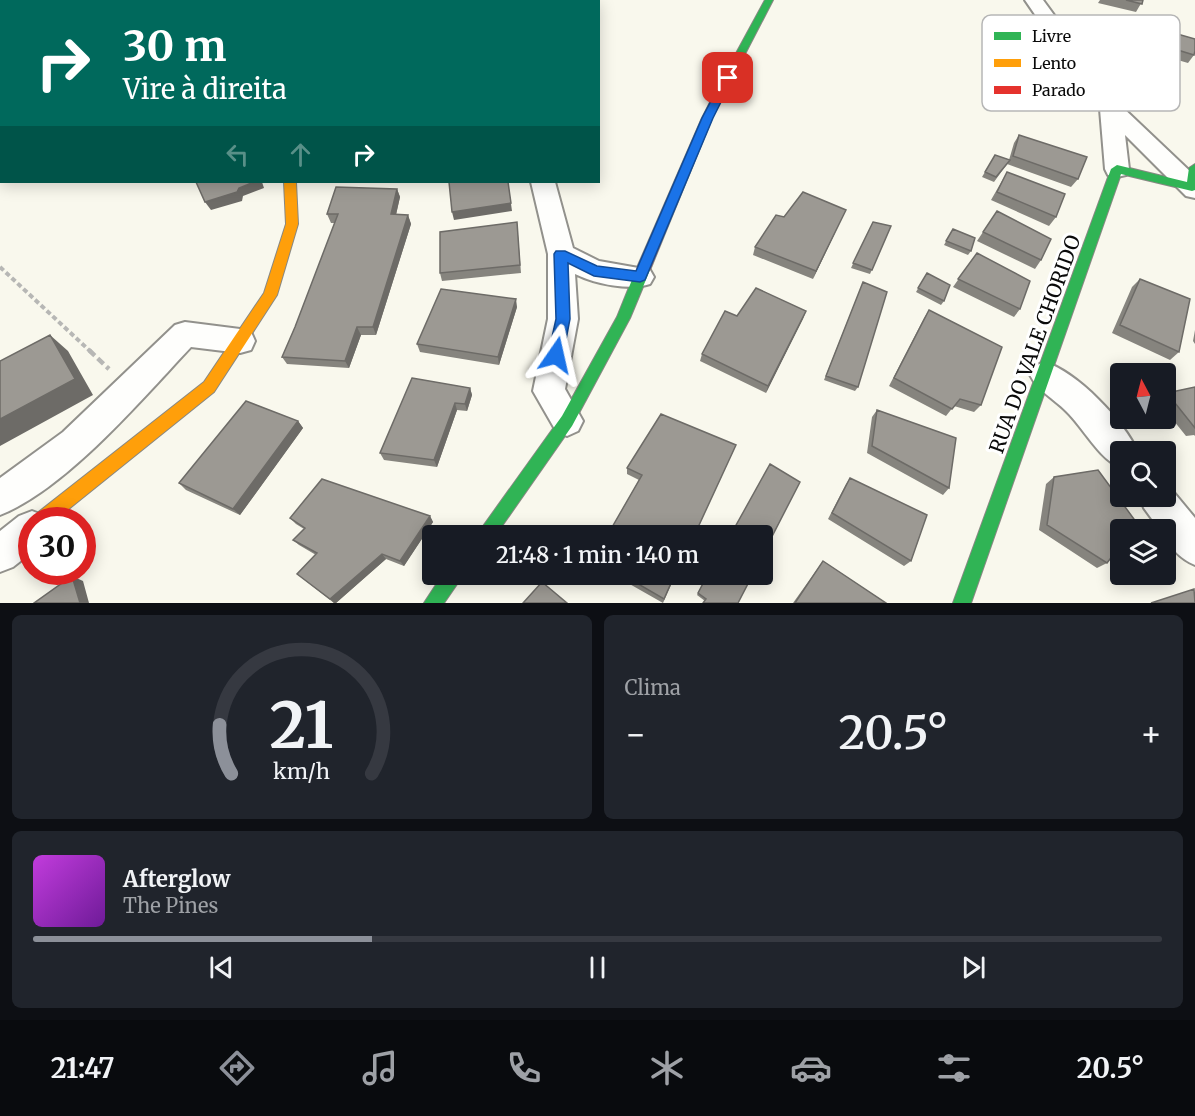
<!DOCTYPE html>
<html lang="pt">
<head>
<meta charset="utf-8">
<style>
  :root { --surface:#171b24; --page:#20242c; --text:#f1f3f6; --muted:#9ea1a6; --line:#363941; --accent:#8c9099 }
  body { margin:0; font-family:Merriweather,serif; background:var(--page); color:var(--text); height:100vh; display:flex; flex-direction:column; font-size:22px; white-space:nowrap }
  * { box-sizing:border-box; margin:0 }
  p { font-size:20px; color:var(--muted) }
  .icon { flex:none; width:33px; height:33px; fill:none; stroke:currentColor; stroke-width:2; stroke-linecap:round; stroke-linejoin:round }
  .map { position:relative; height:603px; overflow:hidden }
  .panel { display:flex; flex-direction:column; gap:12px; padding:12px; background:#0d0f14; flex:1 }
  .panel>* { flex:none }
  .guide { position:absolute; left:0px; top:0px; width:600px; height:183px; box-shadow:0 3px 15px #0003; background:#00695c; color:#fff; overflow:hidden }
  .needle { width:39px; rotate:353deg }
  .tools { position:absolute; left:1110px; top:363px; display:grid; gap:12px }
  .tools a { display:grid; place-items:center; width:66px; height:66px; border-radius:6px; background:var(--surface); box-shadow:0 3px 15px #0003; font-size:30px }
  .speed { position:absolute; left:18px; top:507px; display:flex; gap:12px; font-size:30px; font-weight:700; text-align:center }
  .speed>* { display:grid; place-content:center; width:78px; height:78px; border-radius:50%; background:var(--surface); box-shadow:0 3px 15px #0003; line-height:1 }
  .speed .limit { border:9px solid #d22; background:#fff; color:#111 }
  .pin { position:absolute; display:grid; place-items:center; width:51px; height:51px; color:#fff; margin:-26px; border-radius:12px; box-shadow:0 3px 9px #0006 }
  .me { position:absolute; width:66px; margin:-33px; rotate:11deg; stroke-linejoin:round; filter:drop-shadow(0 0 4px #0008) }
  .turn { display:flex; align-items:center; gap:21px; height:126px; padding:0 24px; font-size:27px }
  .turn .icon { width:78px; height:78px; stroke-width:2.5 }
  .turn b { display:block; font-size:42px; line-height:51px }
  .lanes { display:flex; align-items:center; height:57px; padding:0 24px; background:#0003; justify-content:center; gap:30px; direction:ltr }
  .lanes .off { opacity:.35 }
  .big { font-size:45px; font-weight:600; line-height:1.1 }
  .panel .widget { flex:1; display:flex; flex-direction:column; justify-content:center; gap:9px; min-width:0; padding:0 21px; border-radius:9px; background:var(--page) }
  .panel .dial { align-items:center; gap:0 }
  .dial svg { height:156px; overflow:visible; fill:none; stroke:var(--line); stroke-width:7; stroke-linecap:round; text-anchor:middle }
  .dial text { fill:var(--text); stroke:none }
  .song { display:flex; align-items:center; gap:18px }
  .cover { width:72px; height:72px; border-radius:9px; background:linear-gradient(135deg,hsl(290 70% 55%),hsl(280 70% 35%)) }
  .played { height:6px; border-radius:3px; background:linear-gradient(90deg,var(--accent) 30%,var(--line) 30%) }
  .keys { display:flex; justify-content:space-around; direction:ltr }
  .heat { display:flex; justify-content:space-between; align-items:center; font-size:33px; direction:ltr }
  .panel .tiles { flex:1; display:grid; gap:12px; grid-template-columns:1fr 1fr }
  .widget:last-child { grid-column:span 2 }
  .trip { position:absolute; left:422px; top:525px; width:351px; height:60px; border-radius:6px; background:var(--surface); box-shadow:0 3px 15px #0003; font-weight:600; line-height:60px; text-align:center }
  .dock { display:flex; height:96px; justify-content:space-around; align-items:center; background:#090b0e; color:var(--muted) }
  .dock .icon { width:42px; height:42px }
  .dock .on { color:var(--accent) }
  .dock b { font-size:27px; color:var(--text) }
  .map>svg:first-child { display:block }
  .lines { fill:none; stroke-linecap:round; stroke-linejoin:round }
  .street-casing { stroke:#92918c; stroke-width:4 }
  .fast-casing { stroke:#888883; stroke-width:2 }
  .slow-casing { stroke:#888883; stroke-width:2 }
  .jam-casing { stroke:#888883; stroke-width:2 }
  .path-far1 { stroke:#b7b7b5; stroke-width:4; stroke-dasharray:5 3; stroke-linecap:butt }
  .path { stroke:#b7b7b5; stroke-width:4.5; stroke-dasharray:8 4; stroke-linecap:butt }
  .street { fill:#fefefc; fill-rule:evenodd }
  .fast { fill:#30b455; fill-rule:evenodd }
  .slow { fill:#ff9f0a; fill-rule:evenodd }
  .jam { fill:#e5322d; fill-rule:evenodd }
  .wall { fill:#86847e }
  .shaded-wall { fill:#6d6b67 }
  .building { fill:#9c9993; stroke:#6d6b67; stroke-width:1.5 }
  .route { fill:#1a73e8; stroke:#114b97; stroke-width:1.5 }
  .labels { text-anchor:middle; stroke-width:6; stroke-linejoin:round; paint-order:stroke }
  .street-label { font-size:20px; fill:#0a0a0a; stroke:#fff }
  .key { fill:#fff; stroke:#b6b6b6; stroke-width:1.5 }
  .key-label { font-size:16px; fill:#0a0a0a }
</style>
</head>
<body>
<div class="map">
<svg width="1195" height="603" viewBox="0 0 1195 603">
  <rect width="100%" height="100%" fill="#f9f8ed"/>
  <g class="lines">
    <g class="street-casing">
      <path id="street" d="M322 0H343L344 2H323Z
        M485 0H503L504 2H486Z
        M1025 0H1043L1119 104 1195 176V198L1186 196 1125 135 1129 169 1126 175 1117 177 1108 175 1105 169 1100 109Z
        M0 91H2L0 105Z
        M531 182H555L573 248 599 261 650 270 654 277 650 284C629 291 595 284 575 274L578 319 565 389 583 421 578 431 567 436 556 431 533 391 548 319V254Z
        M185 322 240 329 251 332 255 341 251 350 240 353 191 347C142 399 66 489 0 515V478L63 432 175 325Z
        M1045 362C1078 373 1123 420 1138 452H1120V467C1099 459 1083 427 1066 411 1054 399 1037 390 1030 375L1034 366Z
        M1166 483 1195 518V565C1181 559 1166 546 1166 530H1160L1144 508 1139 496H1166Z
        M32 511 45 516 47 520H32V552L13 567 0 572V531L19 516Z"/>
    </g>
    <g class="fast-casing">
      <path id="fast" d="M765 0H773L731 81 730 83H722L721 81Z
        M1195 164V190L1192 191 1121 174 971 603H953L1111 169 1117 165 1187 182 1189 168Z
        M643 265 650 270 630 318 572 426 495 536H476L562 416 617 317 636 270Z
        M443 574H464L444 603H424Z"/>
    </g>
    <g class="slow-casing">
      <path id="slow" d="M284 182H296L298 224 277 295 214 392 55 520H34L36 514 204 382 264 293 286 224Z"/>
    </g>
    <g class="jam-casing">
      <path id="jam" d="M726 78 731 81 712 118 650 270 643 275 638 273 636 270 702 118 721 81Z"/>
    </g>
    <path class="path-far1" d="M0 267 91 352"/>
    <path class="path" d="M89 350 109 369"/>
    <use href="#street" class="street"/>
    <use href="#fast" class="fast"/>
    <use href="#slow" class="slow"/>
    <use href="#jam" class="jam"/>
  </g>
  <path class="wall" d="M1100 0H1143L1136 12 1098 3Z
    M1153 27 1194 55 1188 63 1140 49Z
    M1019 135 1078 179 1071 187 1007 164 994 182 982 177 995 155 1009 160 1014 143Z
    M1007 172 1056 217 1049 226 991 200Z
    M397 189 400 197 396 215H408L411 224 376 335H361L349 368 287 364 282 357 295 327 335 223H331L327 214Z
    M997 211 1041 260 1035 269 977 241Z
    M784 217 842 218 813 279 753 255 755 247Z
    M517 222 521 273 442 281 440 273Z
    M873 222 891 226 870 274 851 268Z
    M953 229 971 251 968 255 944 245Z
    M977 253 1020 309 1014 317 953 287Z
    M927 273 944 301 941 305 916 292Z
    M1140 279 1179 352 1170 360 1112 333 1132 287Z
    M861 287 858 387 855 391 824 380Z
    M517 307 499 365 420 352 417 344Z
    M929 310 981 405 974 412 954 406 946 416 889 386 924 318Z
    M806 311 766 393 700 361 702 354 737 316Z
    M1195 330V344L1193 341Z
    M1195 387V436L1194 435 1186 436 1166 411V395L1167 393Z
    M470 388 472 395 467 411 457 410 437 467 384 460 380 453Z
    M877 410 949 488 943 495 867 453 872 417Z
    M298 421 303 428 240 515 186 490 179 483Z
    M736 445 694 536H607L639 480 627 474V468Z
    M1054 477 1120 530V551H1116L1107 563 1097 568 1039 530 1046 484Z
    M850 478 911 561 904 566 828 519 846 484Z
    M430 516 433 522 404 566 386 559 336 603H334L297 574 316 555 299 545 293 540 304 529 296 524 290 518Z
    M823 561 886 603H793Z
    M612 574H676L663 603Z
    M708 574 738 603 705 601 697 595Z"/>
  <path class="shaded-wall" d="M127 0H175L167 2H119Z
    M254 182H262L264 188 243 196 242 201 211 210 205 202Z
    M508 182 512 211 454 220 452 212Z
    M397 189 400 197 394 223 391 214Z
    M846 210 842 218 813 279 816 271Z
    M408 215 411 224 376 335 373 327Z
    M516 299 517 307 499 365 498 357Z
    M806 311 803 319 766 393 768 386Z
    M357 327 361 335 349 368 345 361Z
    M50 335 68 351 93 395 0 446V419Z
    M470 388 472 395 467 411 465 404Z
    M455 403 457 410 437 467 434 460Z
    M298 421 303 428 240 515 233 509Z
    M430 516 433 522 404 566 400 561Z
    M382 554 386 559 336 603H334L330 599Z
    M72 576 83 581 89 603H80Z"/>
  <path class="building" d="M38 0H127L119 2H30Z
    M227 0H316L320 2H230Z
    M435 0H476V2H435Z
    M1126 0H1143L1142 4Z
    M0 4H2V24H0Z
    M1153 27 1195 39V51L1194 55 1145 40Z
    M2 105V128L0 129V108Z
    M1019 135 1087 157 1078 179 1013 156Z
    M995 155 1010 160 996 177 985 172Z
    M1007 172 1065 194 1056 217 997 192Z
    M196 182H254L239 188 237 192 205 202Z
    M449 182H508L511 203 452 212Z
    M336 187 397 189 391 214 408 215 373 327H357L345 361 282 357 295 327 338 214H327Z
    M803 192 846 210 816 271 755 247 776 215 784 217Z
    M997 211 1051 239 1041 260 983 232Z
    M517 222 520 265 440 273V232Z
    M873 222 891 226 872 270 853 263Z
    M953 229 975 238 971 251 946 241Z
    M977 253 1030 281 1020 309 958 279Z
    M927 273 950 285 944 301 918 288Z
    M1140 279 1190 299 1179 352 1120 325Z
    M863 282 887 292 858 387 826 376Z
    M756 288 806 311 768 386 702 354 725 311 737 316Z
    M441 289 516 299 498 357 417 344Z
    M929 310 1002 347 981 405 960 399 952 409 894 378Z
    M50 335 75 379 0 419V361Z
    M412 378 470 388 465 404 455 403 434 460 380 453Z
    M1195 387V428L1167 393Z
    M246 401 298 421 233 509 179 483Z
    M877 410 956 438 949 488 872 446Z
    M661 414 736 445 694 536H607L642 475 627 468Z
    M770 464 800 482 762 556V536H730Z
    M1098 470 1142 530H1120V546L1107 563 1047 525 1054 477Z
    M850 478 927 515 911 561 832 513Z
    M322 479 430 516 400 561 382 554 330 599 297 574 317 553 293 540 305 528 290 518Z
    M823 561 886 603H795Z
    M621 574H675L664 599Z
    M708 574H753L738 603H703L706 599 698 593Z
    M72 576 80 603H34Z
    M542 582 567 603H523Z
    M1194 589 1195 603H1151Z"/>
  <path class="route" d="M728 75 733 78 713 118 645 280 640 282 594 276 568 263 570 319 563 355 561 360H551L548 355 556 319 554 254 556 251H565L597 266 636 271 702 118 723 78Z"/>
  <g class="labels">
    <g class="street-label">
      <text transform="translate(1035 344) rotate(-70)" y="7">RUA DO VALE CHORIDO</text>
    </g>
  </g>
  <rect x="982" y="15" width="198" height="96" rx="9" class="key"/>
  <rect x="994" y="32" width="27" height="8" fill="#30b455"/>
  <rect x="994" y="59" width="27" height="8" fill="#ff9f0a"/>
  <rect x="994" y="86" width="27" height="8" fill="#e5322d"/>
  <g class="key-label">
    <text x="1032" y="42">Livre</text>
    <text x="1032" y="69">Lento</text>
    <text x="1032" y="96">Parado</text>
  </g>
</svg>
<div class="tools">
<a><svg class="needle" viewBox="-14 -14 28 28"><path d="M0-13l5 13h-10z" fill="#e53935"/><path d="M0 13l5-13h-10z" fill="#9ea1a6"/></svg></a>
<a><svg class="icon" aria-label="search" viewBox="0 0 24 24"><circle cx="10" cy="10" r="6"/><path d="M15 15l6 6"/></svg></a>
<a><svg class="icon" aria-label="layers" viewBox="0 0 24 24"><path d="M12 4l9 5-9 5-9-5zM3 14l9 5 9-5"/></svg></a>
</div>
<div class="speed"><div class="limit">30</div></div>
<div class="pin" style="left:728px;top:78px;background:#d93025"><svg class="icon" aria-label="arrive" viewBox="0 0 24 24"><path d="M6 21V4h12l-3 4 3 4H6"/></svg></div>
<svg class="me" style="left:556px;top:355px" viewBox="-20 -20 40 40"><path d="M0-17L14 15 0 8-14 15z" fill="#1a73e8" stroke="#fff" stroke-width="4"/></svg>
<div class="trip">21:48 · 1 min · 140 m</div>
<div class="guide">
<div class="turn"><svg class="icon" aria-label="right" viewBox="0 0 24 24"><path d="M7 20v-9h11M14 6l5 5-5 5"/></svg><div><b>30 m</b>Vire à direita</div></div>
<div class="lanes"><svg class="icon off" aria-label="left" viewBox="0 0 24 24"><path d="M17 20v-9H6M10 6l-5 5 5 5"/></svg><svg class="icon off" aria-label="ahead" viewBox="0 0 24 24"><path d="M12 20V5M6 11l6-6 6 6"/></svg><svg class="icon" aria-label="right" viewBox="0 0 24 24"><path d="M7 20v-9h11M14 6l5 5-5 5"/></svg></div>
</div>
</div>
<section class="panel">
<div class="tiles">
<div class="widget dial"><svg viewBox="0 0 100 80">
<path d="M14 69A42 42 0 1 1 86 69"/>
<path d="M14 69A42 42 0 0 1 8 44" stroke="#8c9099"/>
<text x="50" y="56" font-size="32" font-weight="700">21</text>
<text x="50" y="72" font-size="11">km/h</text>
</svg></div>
<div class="widget"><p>Clima</p>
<div class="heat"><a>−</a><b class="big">20.5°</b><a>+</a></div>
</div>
<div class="widget">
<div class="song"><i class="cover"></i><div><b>Afterglow</b><p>The Pines</p></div></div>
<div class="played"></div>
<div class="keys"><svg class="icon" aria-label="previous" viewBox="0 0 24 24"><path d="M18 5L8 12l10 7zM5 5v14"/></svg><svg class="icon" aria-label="pause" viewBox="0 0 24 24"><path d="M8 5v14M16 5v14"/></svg><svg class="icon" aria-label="next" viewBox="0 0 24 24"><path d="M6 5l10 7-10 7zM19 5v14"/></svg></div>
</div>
</div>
</section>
<nav class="dock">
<b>21:47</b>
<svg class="icon on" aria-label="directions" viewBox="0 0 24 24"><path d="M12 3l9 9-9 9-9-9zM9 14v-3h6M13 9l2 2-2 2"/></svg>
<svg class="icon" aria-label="music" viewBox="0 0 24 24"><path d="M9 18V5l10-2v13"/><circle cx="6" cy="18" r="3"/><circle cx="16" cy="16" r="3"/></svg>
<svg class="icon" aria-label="phone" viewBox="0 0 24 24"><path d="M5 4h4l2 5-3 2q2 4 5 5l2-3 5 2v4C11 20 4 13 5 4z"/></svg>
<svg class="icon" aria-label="climate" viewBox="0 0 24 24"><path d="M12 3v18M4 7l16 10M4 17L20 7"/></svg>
<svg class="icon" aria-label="car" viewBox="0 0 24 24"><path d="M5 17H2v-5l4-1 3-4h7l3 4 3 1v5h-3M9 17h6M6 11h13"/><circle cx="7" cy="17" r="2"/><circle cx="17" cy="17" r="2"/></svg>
<svg class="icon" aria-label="filters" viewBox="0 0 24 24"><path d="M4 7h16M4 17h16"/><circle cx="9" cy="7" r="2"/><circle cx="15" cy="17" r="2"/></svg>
<b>20.5°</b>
</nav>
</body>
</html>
